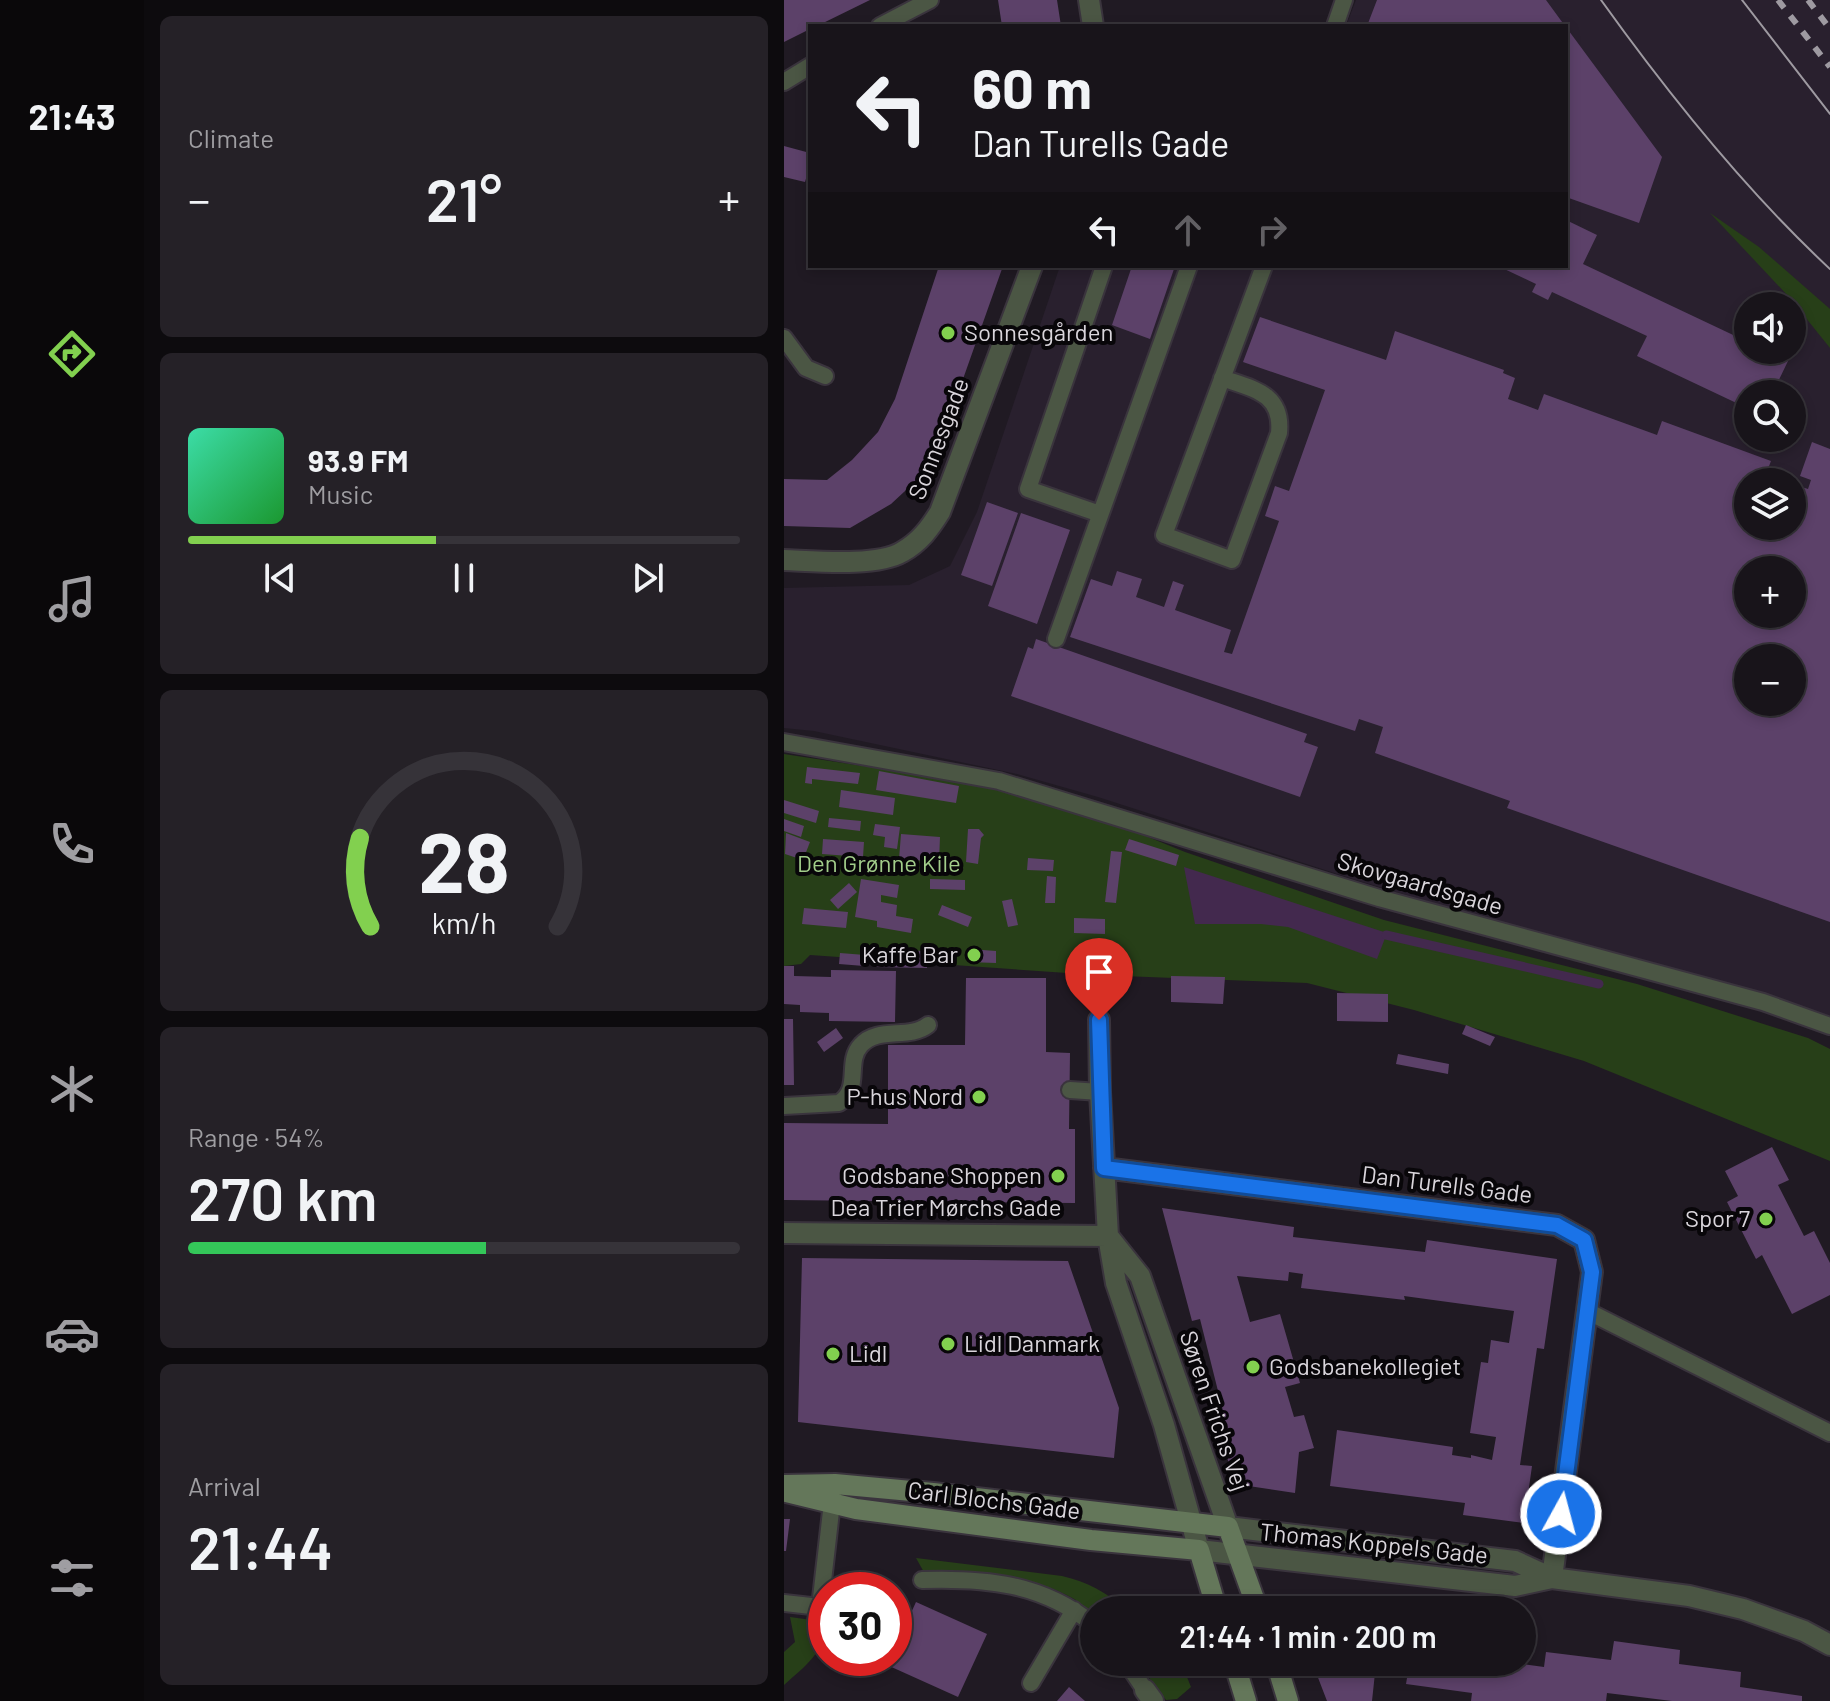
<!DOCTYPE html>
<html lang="en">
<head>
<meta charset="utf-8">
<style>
  :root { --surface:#18141a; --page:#252127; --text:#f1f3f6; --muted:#9f9ea2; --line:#363339; --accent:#82d04f }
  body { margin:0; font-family:Barlow,sans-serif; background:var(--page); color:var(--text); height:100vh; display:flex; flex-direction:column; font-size:30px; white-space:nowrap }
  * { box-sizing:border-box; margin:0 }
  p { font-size:26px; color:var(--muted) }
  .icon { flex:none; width:44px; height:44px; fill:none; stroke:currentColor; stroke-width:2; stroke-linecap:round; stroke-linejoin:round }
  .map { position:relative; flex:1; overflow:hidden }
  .drawer { display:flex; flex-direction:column; gap:16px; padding:16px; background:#0d0b0e; width:640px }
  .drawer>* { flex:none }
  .hud { position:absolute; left:24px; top:24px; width:760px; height:244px; border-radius:0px; box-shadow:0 4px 12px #0003,0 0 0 2px var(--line); background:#18141a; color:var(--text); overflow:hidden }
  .tools { position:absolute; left:950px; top:292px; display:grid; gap:16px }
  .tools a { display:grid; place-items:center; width:72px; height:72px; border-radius:50%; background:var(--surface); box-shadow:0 4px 12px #0003,0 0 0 2px var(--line); font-size:40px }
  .speed { position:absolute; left:24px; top:1572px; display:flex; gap:16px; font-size:40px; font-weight:700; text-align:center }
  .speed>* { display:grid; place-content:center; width:104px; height:104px; border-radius:50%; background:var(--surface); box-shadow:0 4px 12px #0003,0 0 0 2px var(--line); line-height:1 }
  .speed .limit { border:12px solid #d22; background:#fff; color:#111 }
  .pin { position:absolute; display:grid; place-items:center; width:68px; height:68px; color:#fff; margin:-82px -34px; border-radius:50% 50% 50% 0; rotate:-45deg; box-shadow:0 0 8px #0007 }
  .pin .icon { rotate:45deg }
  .me { position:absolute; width:88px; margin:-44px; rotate:7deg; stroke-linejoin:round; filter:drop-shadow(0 0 6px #0008) }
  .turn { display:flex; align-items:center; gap:28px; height:168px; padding:0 32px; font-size:36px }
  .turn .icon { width:104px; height:104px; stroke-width:2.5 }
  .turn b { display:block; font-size:56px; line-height:68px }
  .lanes { display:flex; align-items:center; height:76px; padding:0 32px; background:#0003; justify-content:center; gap:40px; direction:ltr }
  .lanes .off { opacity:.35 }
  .big { font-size:60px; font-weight:600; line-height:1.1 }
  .drawer .widget { flex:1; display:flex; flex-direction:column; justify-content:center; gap:12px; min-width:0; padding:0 28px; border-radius:12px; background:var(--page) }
  .drawer .dial { align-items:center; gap:0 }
  .dial svg { height:208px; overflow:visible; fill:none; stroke:var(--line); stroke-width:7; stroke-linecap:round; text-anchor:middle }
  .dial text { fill:var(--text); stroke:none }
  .song { display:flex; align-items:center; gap:24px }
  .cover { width:96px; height:96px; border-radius:12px; background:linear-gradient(135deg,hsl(160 70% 55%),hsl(130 70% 35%)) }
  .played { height:8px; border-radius:4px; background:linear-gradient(90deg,var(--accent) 45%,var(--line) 45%) }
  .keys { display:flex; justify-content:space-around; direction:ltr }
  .heat { display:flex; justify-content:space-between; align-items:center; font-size:44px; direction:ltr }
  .charge { height:12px; border-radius:6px; background:linear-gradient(90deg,#34c759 54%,var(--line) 0) }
  .trip { position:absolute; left:296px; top:1596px; width:456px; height:80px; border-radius:40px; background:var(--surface); box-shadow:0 4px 12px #0003,0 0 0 2px var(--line); font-weight:600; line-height:80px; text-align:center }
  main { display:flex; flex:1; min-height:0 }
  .tabs { display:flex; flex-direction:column; width:144px; justify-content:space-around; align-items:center; background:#0a080a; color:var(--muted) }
  .tabs .icon { width:56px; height:56px }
  .tabs .selected { color:var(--accent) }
  .tabs b { font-size:36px; color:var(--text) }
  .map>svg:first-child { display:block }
  .built { fill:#29202e; fill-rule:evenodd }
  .green { fill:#273f18 }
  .water { fill:#43294e }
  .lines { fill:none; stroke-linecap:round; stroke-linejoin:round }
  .stream { stroke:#43294e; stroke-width:9 }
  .building { fill:#5c4169; fill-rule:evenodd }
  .lane-casing { stroke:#3a343d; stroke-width:20 }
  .street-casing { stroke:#3a343d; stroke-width:24 }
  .secondary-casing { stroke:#3a343d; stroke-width:24 }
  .lane { stroke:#4b5644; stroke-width:16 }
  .street { stroke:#4b5644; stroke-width:20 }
  .secondary { stroke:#64775a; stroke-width:20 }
  .tram { stroke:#9e9aa1; stroke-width:2 }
  .rail { stroke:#9e9aa1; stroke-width:6; stroke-dasharray:10 10; stroke-linecap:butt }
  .route-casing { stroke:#114b97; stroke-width:20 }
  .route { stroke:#1a73e8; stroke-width:14 }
  .poi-dot { fill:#82d04f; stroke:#080609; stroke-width:3 }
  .labels { text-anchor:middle; stroke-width:8; stroke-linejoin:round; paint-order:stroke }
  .poi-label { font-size:24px; fill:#d9d5db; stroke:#080609; text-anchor:start }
  .street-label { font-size:24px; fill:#d9d5db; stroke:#080609 }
  .park-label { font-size:24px; fill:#a2cd8a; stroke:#080609 }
</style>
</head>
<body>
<main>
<nav class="tabs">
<b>21:43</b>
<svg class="icon selected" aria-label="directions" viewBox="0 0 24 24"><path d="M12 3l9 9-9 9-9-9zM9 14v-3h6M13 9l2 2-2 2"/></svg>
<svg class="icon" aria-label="music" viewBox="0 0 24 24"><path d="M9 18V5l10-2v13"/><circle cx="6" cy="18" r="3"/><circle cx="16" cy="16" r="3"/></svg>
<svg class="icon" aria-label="phone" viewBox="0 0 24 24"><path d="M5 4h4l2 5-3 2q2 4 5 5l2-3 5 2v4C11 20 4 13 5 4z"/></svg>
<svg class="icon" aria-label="climate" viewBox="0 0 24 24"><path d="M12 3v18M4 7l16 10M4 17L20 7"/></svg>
<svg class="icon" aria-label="car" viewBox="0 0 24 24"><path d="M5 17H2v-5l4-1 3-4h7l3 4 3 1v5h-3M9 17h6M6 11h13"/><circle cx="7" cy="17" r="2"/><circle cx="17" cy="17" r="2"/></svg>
<svg class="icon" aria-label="filters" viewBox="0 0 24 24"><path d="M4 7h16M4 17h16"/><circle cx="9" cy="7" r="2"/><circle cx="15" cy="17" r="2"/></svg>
</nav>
<section class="drawer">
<div class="widget"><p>Climate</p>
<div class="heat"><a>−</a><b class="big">21°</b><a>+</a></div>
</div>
<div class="widget">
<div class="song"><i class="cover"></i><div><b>93.9 FM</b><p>Music</p></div></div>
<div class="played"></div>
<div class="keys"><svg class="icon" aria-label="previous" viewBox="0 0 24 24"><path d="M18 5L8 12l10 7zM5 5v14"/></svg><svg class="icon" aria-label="pause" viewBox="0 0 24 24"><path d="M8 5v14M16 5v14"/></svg><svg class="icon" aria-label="next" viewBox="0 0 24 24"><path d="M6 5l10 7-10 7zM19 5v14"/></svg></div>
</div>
<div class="widget dial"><svg viewBox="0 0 100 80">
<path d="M14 69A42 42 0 1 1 86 69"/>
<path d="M14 69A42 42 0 0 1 10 35" stroke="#82d04f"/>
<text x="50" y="56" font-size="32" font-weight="700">28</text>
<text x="50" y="72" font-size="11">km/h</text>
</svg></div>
<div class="widget"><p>Range · 54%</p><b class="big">270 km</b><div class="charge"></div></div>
<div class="widget"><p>Arrival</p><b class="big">21:44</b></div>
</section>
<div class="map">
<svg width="1046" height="1701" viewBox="0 0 1046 1701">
  <rect width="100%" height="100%" fill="#201a23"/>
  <path class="built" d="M572 0H1046V1021L572 880 314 797 233 774 30 731 0 728V588L125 585 166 566 193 512 276 266H782V26H562ZM964 306H1008V350H964ZM964 394H1008V438H964ZM964 482H1008V526H964ZM964 570H1008V614H964ZM964 658H1008V702H964Z"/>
  <path class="green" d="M926 213 975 247 1046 309V348L1005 297Z
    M0 754 256 793 401 852 600 920 853 984 1024 1038 1046 1049V1161L800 1061 630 1010 523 983 312 975 26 955 17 964 0 966Z
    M132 1558 278 1576C304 1582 321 1592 341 1608L310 1610V1615C304 1610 297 1603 290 1599 249 1575 187 1570 141 1574Z
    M6 1617 42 1622C42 1652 20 1667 0 1685V1652L11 1642Z
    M353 1662H397L407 1687 393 1699 382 1700Z"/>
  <path class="water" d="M400 867 603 933 593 959 504 927 477 924H411Z"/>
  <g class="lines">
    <path class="stream" d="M602 935 815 984"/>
  </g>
  <path class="building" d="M0 0H86L33 26H26V29L0 42Z
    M214 0H273L277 26H218Z
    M593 0H762L781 26H583Z
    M782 27 878 157 855 223 782 197Z
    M0 146 26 153V165L21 182 0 177Z
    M782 220 813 235 799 264 964 342V350H980L1004 361 988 394 972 387 969 394H964L963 408 853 356 863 336 768 292 764 300 748 292 752 284 714 266H782Z
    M155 266H219L156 444 134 479 107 504 66 528 0 526V479L43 480 68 460 94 432 111 399Z
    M348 266H391L366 339 328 325Z
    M476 317 602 360 611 331 720 370 719 373 731 378 724 399 754 410 760 394 873 435 878 421 987 461 982 474 1002 482H964V526H1008V484L1024 489 1027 480 1016 476 1028 442 1046 449V922L723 808 726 801 591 753 599 727 575 719 571 731 286 637 307 579 328 586 333 571 358 579 352 597 380 607 389 581 400 585 391 610 447 630 440 652 448 654 495 521 481 516 491 486 505 491 541 390 459 362ZM964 570H1008V614H964ZM964 658H1008V702H964Z
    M203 502 234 513 208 586 177 575Z
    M237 513 286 530 253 624 204 606Z
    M252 639 523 734 520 742 534 747 516 797 227 696 244 647 249 649Z
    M23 767 76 773 74 784 28 779V784L21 783Z
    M95 771 175 786 172 803 92 790Z
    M57 790 111 798 109 815 55 807Z
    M0 800 35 811 32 823 0 813Z
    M45 818 77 821 76 831 44 827Z
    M0 819 20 826 17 837 0 831Z
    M91 824 116 827 113 849 100 847 101 837 89 835Z
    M184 829H195L200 835 197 838 194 864 182 862Z
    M2 833 26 842 19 860 1 854Z
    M117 834 156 837 155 862 115 859Z
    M39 839 80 842 79 857 38 854Z
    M345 839 395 855 392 866 341 850Z
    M327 851 338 852 332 903 321 902Z
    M244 858 270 860 269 871 243 870Z
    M263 876 272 877 271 903H261Z
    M77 879 115 885 113 898 97 895V902L113 905 112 916 129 919 127 933 93 927V921L71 917Z
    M146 879 181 880V890L146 889Z
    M65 883 73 892 54 909 46 900Z
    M228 899 234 925 224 927 218 901Z
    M158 905 188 917 184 927 154 915Z
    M20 908 64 912 62 928 18 924Z
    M290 918 321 919V934L290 933Z
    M185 949 212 951V963L184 962Z
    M92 950 143 951V968L92 967Z
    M56 953 81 955 80 966 55 964Z
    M0 966H10V976L47 977V970L112 971 111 1022 45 1021V1013L16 1012V1005L0 1004Z
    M387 976 441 977 439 1004 387 1002Z
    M182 978H262V1052L286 1053 285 1129H291V1203L0 1200V1123L104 1124V1045H181Z
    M553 993 604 994V1022L553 1021Z
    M0 1019H9L10 1085H0Z
    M682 1025 711 1037 706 1046 678 1034Z
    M52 1028 59 1038 40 1052 33 1042Z
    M614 1054 665 1064 664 1074 612 1064Z
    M988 1147 1005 1180 994 1185 1020 1236 1030 1231 1046 1263V1295L1008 1314 978 1255 972 1259 943 1202 954 1196 941 1171Z
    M378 1208 510 1227 509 1237 641 1252 643 1240 773 1259 760 1349 753 1348 736 1465 748 1466 740 1523 679 1515 681 1503 546 1486 553 1430 669 1447 668 1455 687 1458V1455L708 1460 712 1437 686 1433 697 1362 704 1363 707 1340 725 1343 730 1311 620 1296 621 1300 517 1288 519 1274 505 1272 504 1281 453 1276 466 1322 496 1314 516 1383 501 1387 510 1417 520 1415 530 1448 515 1452 511 1493 451 1484 431 1417 440 1415 416 1319 408 1321Z
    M18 1258 284 1261 335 1408 330 1458 14 1422Z
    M0 1519H6L2 1551H0Z
    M132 1602 203 1634 174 1697 103 1665 106 1658H110V1650Z
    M538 1606 558 1608V1610H535Z
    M830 1641 896 1650 895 1664 957 1672 956 1687 1018 1696V1701H888L823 1693 822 1701H687L688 1693 622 1684 623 1678 591 1673 588 1701H543L528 1662H724L760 1667 762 1652 827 1660Z
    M285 1687 301 1701H273Z"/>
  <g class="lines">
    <g class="lane-casing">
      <path id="lane" d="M96 26 146 0
        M551 26 560 0
        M0 82 26 66
        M0 338 22 368 41 376
        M438 378C469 389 499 393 495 433L448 560 380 535 480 266
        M316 514 244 489 320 266
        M272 639 405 266
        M0 742 215 781 595 898 979 1002 1046 1026
        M286 1090 316 1092
        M0 1106 55 1103C78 1089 61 1062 77 1045 94 1026 125 1040 144 1025
        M803 1311 1046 1433
        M138 1580C202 1578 258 1583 310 1625
        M0 1603 36 1607 49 1494
        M342 1662 361 1690
        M247 1683 290 1610"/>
    </g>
    <g class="street-casing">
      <path id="street" d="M305 0 309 26
        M0 560C30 561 93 567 118 552 136 542 146 528 156 512L248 266
        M315 1020 316 1092 324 1236 332 1283 380 1425 415 1550 731 1586 768 1578
        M320 1168 773 1225 800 1240 808 1272 768 1578
        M0 1233 324 1236
        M324 1236 356 1276 444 1527 731 1561 768 1578 905 1596 959 1609 1020 1631 1046 1645
        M361 1690 369 1701"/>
    </g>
    <g class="secondary-casing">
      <path id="secondary" d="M0 1485 51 1484 149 1493 444 1527 474 1610
        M2 1492 72 1509 307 1540 415 1550 433 1610
        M450 1662 462 1701
        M492 1662 504 1701"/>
    </g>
    <use href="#lane" class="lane"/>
    <use href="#street" class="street"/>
    <use href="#secondary" class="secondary"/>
    <path class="tram" d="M817 0C885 95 960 189 1046 269
      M958 0 1046 114"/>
    <path class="rail" d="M994 0 1046 67
      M1024 0 1046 29"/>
  </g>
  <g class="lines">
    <g class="route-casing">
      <path id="route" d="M315 1020 320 1168 773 1225 800 1240 808 1272 777 1514"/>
    </g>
    <use href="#route" class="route"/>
  </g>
  <g class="poi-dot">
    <circle cx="164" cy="333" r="8"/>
    <circle cx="190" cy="955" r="8"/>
    <circle cx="195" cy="1097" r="8"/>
    <circle cx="274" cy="1176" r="8"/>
    <circle cx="982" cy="1219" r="8"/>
    <circle cx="164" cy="1344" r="8"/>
    <circle cx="49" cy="1354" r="8"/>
    <circle cx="469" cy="1367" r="8"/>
  </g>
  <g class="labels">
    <g class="poi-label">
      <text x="180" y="341">Sonnesgården</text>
      <text x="174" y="963" text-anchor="end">Kaffe Bar</text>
      <text x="179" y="1105" text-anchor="end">P-hus Nord</text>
      <text x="258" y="1184" text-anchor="end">Godsbane Shoppen</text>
      <text x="966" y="1227" text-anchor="end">Spor 7</text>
      <text x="180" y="1352">Lidl Danmark</text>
      <text x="65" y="1362">Lidl</text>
      <text x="485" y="1375">Godsbanekollegiet</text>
    </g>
    <g class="street-label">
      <text transform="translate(155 439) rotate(-69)" y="8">Sonnesgade</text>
      <text transform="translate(636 884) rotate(16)" y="8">Skovgaardsgade</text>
      <text transform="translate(663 1185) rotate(7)" y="8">Dan Turells Gade</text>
      <text x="162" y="1216">Dea Trier Mørchs Gade</text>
      <text transform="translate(430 1411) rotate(71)" y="8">Søren Frichs Vej</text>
      <text transform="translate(210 1501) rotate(7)" y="8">Carl Blochs Gade</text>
      <text transform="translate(590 1544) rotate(6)" y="8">Thomas Koppels Gade</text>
    </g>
    <g class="park-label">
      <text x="95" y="872">Den Grønne Kile</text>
    </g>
  </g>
</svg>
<div class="tools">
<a><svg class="icon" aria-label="sound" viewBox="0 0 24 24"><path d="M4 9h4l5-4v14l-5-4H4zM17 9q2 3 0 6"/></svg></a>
<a><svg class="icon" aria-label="search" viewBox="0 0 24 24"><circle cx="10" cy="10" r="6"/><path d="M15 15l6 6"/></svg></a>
<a><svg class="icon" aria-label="layers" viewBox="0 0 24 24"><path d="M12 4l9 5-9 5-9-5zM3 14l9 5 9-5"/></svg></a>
<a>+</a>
<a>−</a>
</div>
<div class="speed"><div class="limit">30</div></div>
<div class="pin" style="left:315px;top:1020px;background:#d93025"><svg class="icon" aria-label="arrive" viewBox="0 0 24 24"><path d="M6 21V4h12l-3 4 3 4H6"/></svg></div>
<svg class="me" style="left:777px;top:1514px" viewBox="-20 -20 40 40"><circle r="17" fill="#1a73e8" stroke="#fff" stroke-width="3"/><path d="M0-11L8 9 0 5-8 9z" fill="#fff"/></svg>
<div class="trip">21:44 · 1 min · 200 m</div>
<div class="hud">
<div class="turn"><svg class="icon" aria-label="left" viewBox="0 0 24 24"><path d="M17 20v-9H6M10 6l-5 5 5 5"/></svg><div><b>60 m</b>Dan Turells Gade</div></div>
<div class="lanes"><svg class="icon" aria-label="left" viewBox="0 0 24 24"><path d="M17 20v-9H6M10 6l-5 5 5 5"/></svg><svg class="icon off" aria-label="ahead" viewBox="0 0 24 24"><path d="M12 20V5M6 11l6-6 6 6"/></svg><svg class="icon off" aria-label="right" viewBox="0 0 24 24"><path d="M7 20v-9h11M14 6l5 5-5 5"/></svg></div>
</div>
</div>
</main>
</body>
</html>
